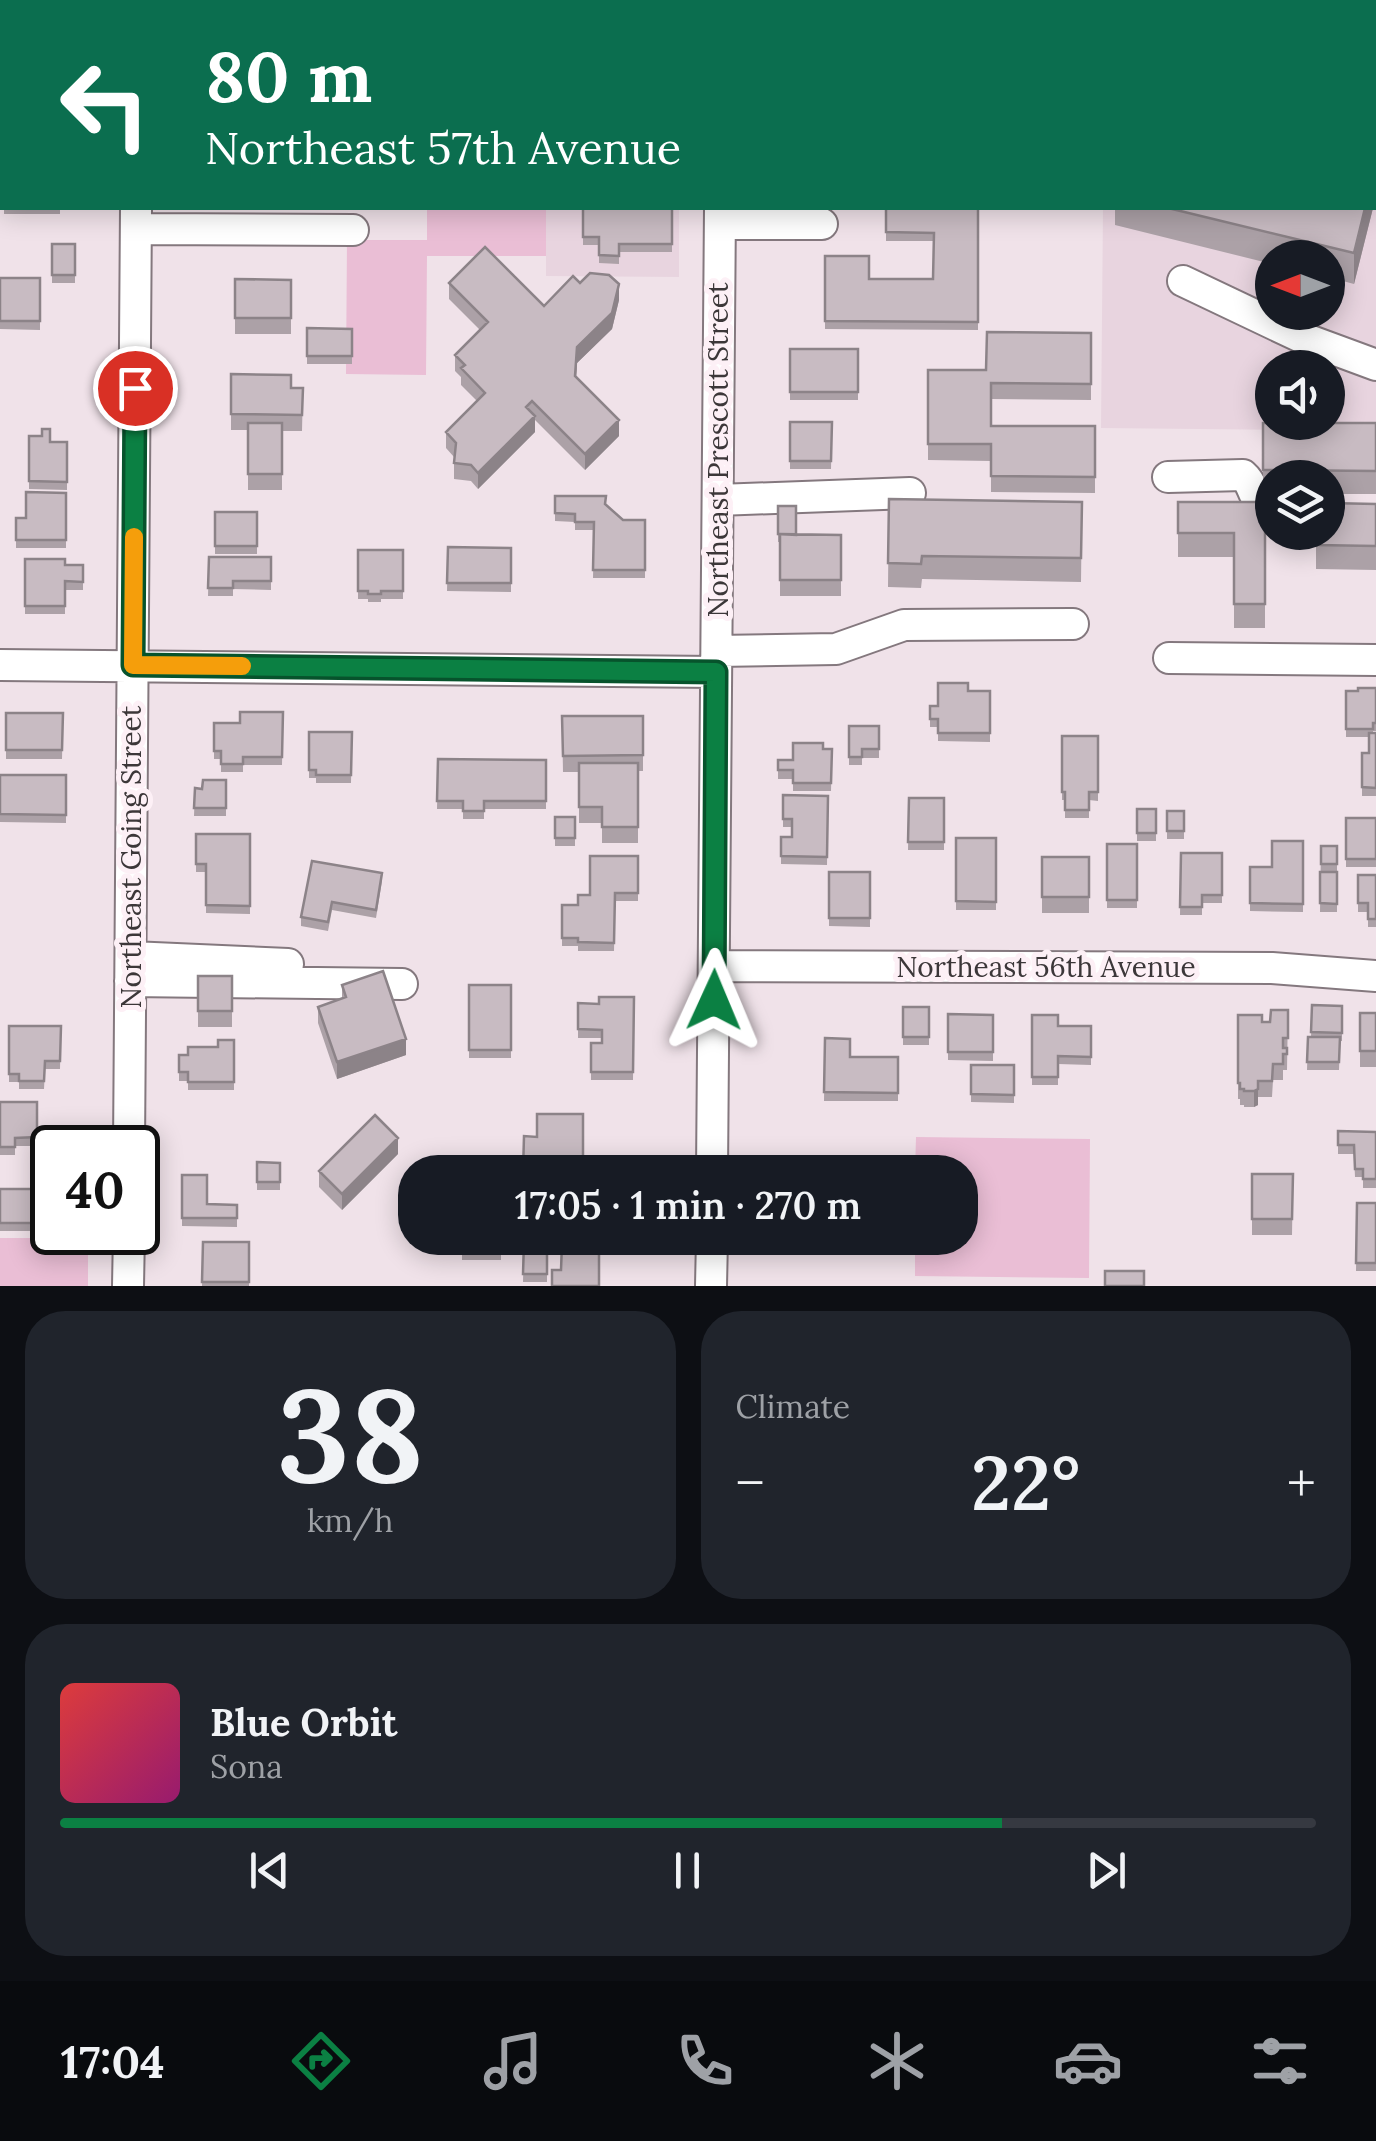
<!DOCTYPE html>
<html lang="en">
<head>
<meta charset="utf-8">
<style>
  :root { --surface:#171b24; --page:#20242c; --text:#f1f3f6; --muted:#9ea1a6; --line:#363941; --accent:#0b8043 }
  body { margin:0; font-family:Lora,serif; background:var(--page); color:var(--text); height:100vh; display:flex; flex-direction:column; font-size:38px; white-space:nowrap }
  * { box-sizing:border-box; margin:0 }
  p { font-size:32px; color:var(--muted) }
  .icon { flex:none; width:55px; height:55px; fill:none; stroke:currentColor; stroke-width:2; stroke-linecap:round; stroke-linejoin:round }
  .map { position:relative; height:1286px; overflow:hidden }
  .drawer { display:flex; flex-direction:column; gap:25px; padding:25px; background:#0d0f14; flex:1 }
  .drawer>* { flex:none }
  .top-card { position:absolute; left:0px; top:0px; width:1378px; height:210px; box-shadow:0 5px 25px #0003; background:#0b6e4f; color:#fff; overflow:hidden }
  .needle { width:65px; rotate:270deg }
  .buttons { position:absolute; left:1255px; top:240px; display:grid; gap:20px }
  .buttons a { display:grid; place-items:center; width:90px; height:90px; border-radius:50%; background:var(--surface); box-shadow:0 5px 25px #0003; font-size:50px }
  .speed { position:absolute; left:30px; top:1125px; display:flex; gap:20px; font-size:50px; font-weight:700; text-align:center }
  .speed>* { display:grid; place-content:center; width:130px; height:130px; border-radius:50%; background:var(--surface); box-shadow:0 5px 25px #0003; line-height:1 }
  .speed .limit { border:5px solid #111; border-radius:15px; background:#fff; color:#111 }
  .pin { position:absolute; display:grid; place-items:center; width:85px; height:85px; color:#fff; margin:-42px; border:5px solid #fff; border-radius:50%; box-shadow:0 2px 10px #0007 }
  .me { position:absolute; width:110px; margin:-55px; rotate:1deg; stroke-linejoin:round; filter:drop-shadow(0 0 8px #0008) }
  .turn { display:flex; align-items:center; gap:35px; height:210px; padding:0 40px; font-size:45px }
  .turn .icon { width:130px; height:130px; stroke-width:2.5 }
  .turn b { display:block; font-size:70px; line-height:85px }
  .big { font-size:75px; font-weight:600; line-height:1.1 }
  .drawer .tile { flex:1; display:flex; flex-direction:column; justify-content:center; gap:15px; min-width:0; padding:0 35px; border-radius:40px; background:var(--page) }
  .drawer .dial { align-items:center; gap:0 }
  .dial b { font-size:130px; line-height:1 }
  .song { display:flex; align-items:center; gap:30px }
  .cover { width:120px; height:120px; border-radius:15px; background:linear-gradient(135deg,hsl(0 70% 55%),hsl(320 70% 35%)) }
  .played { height:10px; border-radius:5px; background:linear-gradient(90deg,var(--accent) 75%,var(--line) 75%) }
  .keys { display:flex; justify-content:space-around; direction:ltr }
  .heat { display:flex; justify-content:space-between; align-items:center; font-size:55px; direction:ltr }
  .drawer .tiles { flex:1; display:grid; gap:25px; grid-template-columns:1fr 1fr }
  .tile:last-child { grid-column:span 2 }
  .trip { position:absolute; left:398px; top:1155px; width:580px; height:100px; border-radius:40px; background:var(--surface); box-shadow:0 5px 25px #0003; font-weight:600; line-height:100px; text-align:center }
  .tabs { display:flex; height:160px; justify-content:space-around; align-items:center; background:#090b0e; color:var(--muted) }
  .tabs .icon { width:70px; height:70px }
  .tabs .on { color:var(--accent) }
  .tabs b { font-size:45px; color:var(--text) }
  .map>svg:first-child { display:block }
  .built { fill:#e8d4df; fill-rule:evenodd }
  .green { fill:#eabed5 }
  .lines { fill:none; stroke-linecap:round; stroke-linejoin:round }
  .minor-casing { stroke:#84787e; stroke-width:34 }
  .minor { stroke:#fff; stroke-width:30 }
  .wall { fill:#aca1a7 }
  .shaded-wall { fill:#8c8388 }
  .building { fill:#c8bbc2; stroke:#8c8388; stroke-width:2.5 }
  .route-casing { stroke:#07532c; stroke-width:25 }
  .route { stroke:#0b8043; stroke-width:18 }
  .slow { stroke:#f59e0b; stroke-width:18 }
  .labels { text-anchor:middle; stroke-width:10; stroke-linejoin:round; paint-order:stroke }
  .street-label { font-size:28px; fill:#3c3739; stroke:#fdf0f6 }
</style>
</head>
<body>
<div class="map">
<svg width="1376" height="1286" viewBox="0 0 1376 1286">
  <rect width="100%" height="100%" fill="#f0e2e9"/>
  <path class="built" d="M760 0H1376V431L1101 428 1103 208H1375V2H760ZM1272 258H1328V312H1272ZM1272 368H1328V422H1272Z
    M546 208H679V277L546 276Z"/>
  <path class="green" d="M427 208H546V256H427L426 375 346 374 347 240H427Z
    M916 1137 1090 1139 1089 1278 915 1276V1238H960V1172H915Z
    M0 1238H88V1286H0Z"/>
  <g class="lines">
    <g class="minor-casing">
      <path id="minor" d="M138 2V0
        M722 2V0
        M720 224H822
        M136 229 353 230
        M1183 281 1303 338 1376 365
        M1168 477 1243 475C1258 488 1248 501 1272 504
        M718 500 910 493
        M717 651 836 649 904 625 1073 624
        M1169 658 1376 660
        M0 665 716 672
        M131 957 288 964
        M715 966 1272 968 1376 976
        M130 981 402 984
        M129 1148 136 208
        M712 1172 720 208
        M128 1286 129 1232
        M711 1286 712 1238"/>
    </g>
    <use href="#minor" class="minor"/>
  </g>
  <path class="wall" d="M0 0 57 2H2V8H0Z
    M4 208H60V214H4Z
    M583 208H672V252H619V264L599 263V245H583Z
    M886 208H978V330L825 329V256L869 279H933L934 241H886Z
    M1115 208H1373L1354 284 1328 277V258H1272V264L1115 225Z
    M52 244H75V283H52Z
    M0 278H40V330L0 329Z
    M235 279 291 280V334H235Z
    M449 283 544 306 580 283 619 300 612 329 577 363 576 377 619 436 585 470 535 420V432L478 489 471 481 454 479V457L446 448V432L477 401 461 385V377L455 371V355L480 330 449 299Z
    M307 328 352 329V364H307Z
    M1091 333V400L991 399V426H1095V493L991 492V461L928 460V370H986Z
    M790 349H858V400H790Z
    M231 374 291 388H303L302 431H282V490H248V430H231Z
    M790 422H832L831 469H790Z
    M1263 423H1376V494H1328V478H1272V494H1263Z
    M29 436 50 442H67V490L29 489Z
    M66 493V548H16V518H26Z
    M555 496 605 504 623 520H645V578H593L594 530H575V522L555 521Z
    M889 499 1082 502 1081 582 922 579 921 588 888 587Z
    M1178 502H1265V628H1234V557H1178Z
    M1376 504V570L1316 569V532Z
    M778 506 796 534 841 535V596H780V542H778Z
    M215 512H257V554H215Z
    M448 547 511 548V592L447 591Z
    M358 550H403V599H381V602H368V599H358Z
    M209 557H271V590L233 589V596H208Z
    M25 559 65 565H83V590H65V614H25Z
    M1376 688V731H1373V733H1376V796H1362V753H1369V737H1346V691H1358Z
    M968 691H990V742L938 741V727H930V706H938Z
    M283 712 282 765H243V772H221V759H214V723H240Z
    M6 713H63L62 759H6Z
    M562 716H643V771H638V843H602V823H579V772H563Z
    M849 726H879V758H862V765H849Z
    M309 732H352L351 783H316V778H309Z
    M1062 736H1098V801L1089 800V818H1065V800H1062Z
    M823 749H832L831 791H793V779H778V760H793Z
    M438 759 546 760V809H484V819H463V809H437Z
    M0 775H66V823L0 822Z
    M226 780V816H194L195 788 202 789Z
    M783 795 828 796 827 865 781 864V837H792V827H783Z
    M909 798H944V850H908Z
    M1137 809H1156V841H1137Z
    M1167 811H1184V839H1167Z
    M555 817H575V846H555Z
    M1346 818H1376V867H1346Z
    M196 834H250V914L206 913V872H196Z
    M956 838H996V910H956Z
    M1303 841V912L1250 911V867H1272Z
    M1107 844H1137V908H1107Z
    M1321 846H1337V912H1320Z
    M1181 853H1222V903H1202V915H1180Z
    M638 856V901H615L614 951H578V946H562V905H578Z
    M1042 857H1089V913H1042Z
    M312 861 382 881 376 918 332 910 328 931 301 926V917Z
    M829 872H870V927L829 926Z
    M1358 875H1376V927H1368V912H1358Z
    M198 976H232V1027H198Z
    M342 985 406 1055 337 1079 318 1023V1007L342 998Z
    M469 985H511V1058H469Z
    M634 997 633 1080H591V1043H602V1038H578V1003L599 1004Z
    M1312 1005 1342 1006V1041H1340L1339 1070H1307L1308 1037H1311Z
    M903 1007H929V1045H903Z
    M1288 1010 1287 1070H1283V1080H1273L1272 1097H1258V1105L1254 1107H1244V1105H1240V1099H1238V1015L1262 1022H1270Z
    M1360 1013H1376V1067H1360Z
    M948 1014 993 1015V1061L948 1060Z
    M1032 1015 1058 1026H1091V1065L1058 1064V1085H1032Z
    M9 1026H61L60 1069H45L44 1089H19V1082H9Z
    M825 1038 850 1057H898V1101H824Z
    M234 1040V1090H188V1081H179V1055H188L218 1047Z
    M971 1065H1014V1103L971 1102Z
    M0 1102H37V1146H15V1155H0Z
    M1338 1131 1376 1132V1188H1363V1177H1355L1354 1154H1338Z
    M398 1154 342 1210 319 1187V1171Z
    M257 1162 280 1163V1190H257Z
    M1252 1174H1293L1292 1235H1252Z
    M182 1175 207 1204 237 1205V1227L182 1226Z
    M0 1189H52V1231H0Z
    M1357 1203H1376V1271H1356Z
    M462 1238H501V1260H462Z
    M524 1241H547V1282H523Z
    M203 1242H249V1286H202Z"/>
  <path class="shaded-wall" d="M1365 208H1373L1354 284V253Z
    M619 284V300L612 329 577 363 575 392 577 347Z
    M535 416V432L478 489V473Z
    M619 420V436L585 470V454Z
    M406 1039V1055L337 1079V1062Z
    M1258 1081V1105L1254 1107V1091Z
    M398 1138V1154L342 1210V1194Z"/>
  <path class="building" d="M15 0H57V2H15Z
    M221 0H280V2H221Z
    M440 0H538V2H440Z
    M572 0H668V2H572Z
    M1137 0H1376L1375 167V2H1137Z
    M0 33H2V72H0Z
    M583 208H672V244H619V256L599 255V237H583Z
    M886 208H978V322L825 321V256H869V279H933L934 233 886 232Z
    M1168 208H1365L1354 253Z
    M52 244H75V275H52Z
    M485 247 544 306 573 276 580 283 590 273 609 275 619 284 612 313 577 347 575 376 619 420 585 454 532 401 526 407 535 416 478 473 471 465 454 463 456 443 446 432 485 393 461 368 465 365 455 355 488 322 449 283Z
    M0 278H40V321H0Z
    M235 279 291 280V318H235Z
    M307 328 352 329V356H307Z
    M987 332 1091 333V384L991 383V426H1095V477L991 476V444H928V370H986Z
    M790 349H858V392H790Z
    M231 374 291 375V388H303L302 415 231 414Z
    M790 422H832L831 461H790Z
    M248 423H282V474H248Z
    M1263 423H1376V471L1263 470Z
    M42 429H50V442H67V482L29 481V436H42Z
    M26 492 66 493V540H16V518H26Z
    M555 496H606L605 504 623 520H645V570H593L594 522H575V514L555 513Z
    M889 499 1082 502 1081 558 922 556 921 564 888 563Z
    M1178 502H1265V604H1234V533H1178Z
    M1328 503 1376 504V546L1316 545V532H1328Z
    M778 506H796V535L778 534Z
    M215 512H257V546H215Z
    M780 534 841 535V580H780Z
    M448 547 511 548V583H447Z
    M358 550H403V591H381V594H368V591H358Z
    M209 557H271V581H233V588H208Z
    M25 559H65V565H83V582L65 581V606H25Z
    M938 683H968V691H990V733H938V719H930V706H938Z
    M1358 688H1376V723H1373V729H1346V691H1358Z
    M240 712H283L282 757H243V764H221V751H214V723H240Z
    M6 713H63L62 750H6Z
    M562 716H643V755L563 756Z
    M849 726H879V749H862V757H849Z
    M309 732H352L351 775H316V770H309Z
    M1369 733H1376V788L1362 787V753H1369Z
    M1062 736H1098V792H1089V810H1065V792H1062Z
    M793 743H823V749H832L831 783H793V770H778V760H793Z
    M438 759 546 760V801H484V811H463V801H437Z
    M579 763H638V827H602V807H579Z
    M0 775H66V815L0 814Z
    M203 780H226V808H194L195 788 202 789Z
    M783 795 828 796 827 857 781 856V837H792V819H783Z
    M909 798H944V842H908Z
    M1137 809H1156V833H1137Z
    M1167 811H1184V831H1167Z
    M555 817H575V838H555Z
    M1346 818H1376V859H1346Z
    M196 834H250V906L206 905V864H196Z
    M956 838H996V902L956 901Z
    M1272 841H1303V904L1250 903V867H1272Z
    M1107 844H1137V900H1107Z
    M1321 846H1337V864H1321Z
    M1181 853H1222V895H1202V907H1180Z
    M590 856H638V893H615L614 943 578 942V938H562V905H578V895H590Z
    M1042 857H1089V897H1042Z
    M312 861 382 873 376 910 332 902 328 922 301 917Z
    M829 872H870V918H829Z
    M1320 872H1337V904L1320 903Z
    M1358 875H1376V919H1368V903H1358Z
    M383 971 406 1039 337 1062 318 1007 346 997 342 985Z
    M198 976H232V1011H198Z
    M469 985H511V1050H469Z
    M599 997H634L633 1072H591V1043H602V1030L578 1029V1003L599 1004Z
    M1312 1005 1342 1006V1033L1311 1032Z
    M903 1007H929V1037H903Z
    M1271 1010H1288V1038H1283V1048H1287V1054H1283V1064H1273L1272 1081H1258V1089L1254 1091H1244V1089H1240V1083H1238V1015H1262V1022H1270Z
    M1360 1013H1376V1051H1360Z
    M948 1014 993 1015V1052H948Z
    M1032 1015H1058V1026H1091V1057L1058 1056V1077H1032Z
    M9 1026H61L60 1061H45L44 1081H19V1074H9Z
    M1308 1037H1340L1339 1062H1307Z
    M825 1038 850 1039V1057H898V1093L824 1092Z
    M218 1040H234V1082H188V1072H179V1055H188V1047H218Z
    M971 1065H1014V1095L971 1094Z
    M0 1102H37V1137L15 1138V1147H0Z
    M537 1114H583V1172H523L524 1136 537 1137Z
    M375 1115 398 1138 342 1194 319 1171Z
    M1338 1131 1376 1132V1179H1363V1169H1355L1354 1145H1338Z
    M257 1162 280 1163V1182H257Z
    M888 1162H919V1172H888Z
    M1252 1174H1293L1292 1219H1252Z
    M182 1175H207V1204L237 1205V1218H182Z
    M0 1189H52V1223H0Z
    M1357 1203H1376V1263H1356Z
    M462 1238H501V1252H462Z
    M524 1241H547V1274H523Z
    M203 1242H249V1282H202Z
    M562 1243H599V1286H552V1270H561Z
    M1105 1271H1144V1286H1105Z"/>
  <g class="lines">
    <g class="route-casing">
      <path id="route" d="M135 388 133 665 716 672 714 1000"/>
    </g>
    <use href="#route" class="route"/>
    <path class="slow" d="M134 537 133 665 242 666"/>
  </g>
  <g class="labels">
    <g class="street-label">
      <text transform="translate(718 450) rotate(-90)" y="10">Northeast Prescott Street</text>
      <text transform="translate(131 857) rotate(-90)" y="10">Northeast Going Street</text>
      <text x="1046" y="977">Northeast 56th Avenue</text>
    </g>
  </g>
</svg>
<div class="buttons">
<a><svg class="needle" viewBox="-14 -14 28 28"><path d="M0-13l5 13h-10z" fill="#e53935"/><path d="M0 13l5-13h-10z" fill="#9ea1a6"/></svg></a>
<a><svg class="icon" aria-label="sound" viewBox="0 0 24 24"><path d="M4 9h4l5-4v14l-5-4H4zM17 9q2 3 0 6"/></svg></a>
<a><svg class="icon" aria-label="layers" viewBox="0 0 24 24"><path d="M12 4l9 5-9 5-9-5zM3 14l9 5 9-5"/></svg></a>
</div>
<div class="speed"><div class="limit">40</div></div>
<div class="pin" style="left:135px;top:388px;background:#d93025"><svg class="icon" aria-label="arrive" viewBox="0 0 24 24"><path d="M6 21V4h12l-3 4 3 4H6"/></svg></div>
<svg class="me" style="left:714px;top:1000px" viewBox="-20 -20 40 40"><path d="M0-17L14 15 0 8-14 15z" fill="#0b8043" stroke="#fff" stroke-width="4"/></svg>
<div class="trip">17:05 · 1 min · 270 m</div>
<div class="top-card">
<div class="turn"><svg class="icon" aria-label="left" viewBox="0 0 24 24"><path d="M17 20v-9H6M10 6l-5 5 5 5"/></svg><div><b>80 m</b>Northeast 57th Avenue</div></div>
</div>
</div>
<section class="drawer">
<div class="tiles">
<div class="tile dial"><b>38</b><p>km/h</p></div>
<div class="tile"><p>Climate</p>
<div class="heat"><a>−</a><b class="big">22°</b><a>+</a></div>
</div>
<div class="tile">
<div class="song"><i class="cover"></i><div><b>Blue Orbit</b><p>Sona</p></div></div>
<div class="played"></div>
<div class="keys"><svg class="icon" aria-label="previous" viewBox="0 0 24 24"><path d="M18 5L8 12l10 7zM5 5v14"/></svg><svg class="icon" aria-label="pause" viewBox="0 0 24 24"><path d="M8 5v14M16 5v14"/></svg><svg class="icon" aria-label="next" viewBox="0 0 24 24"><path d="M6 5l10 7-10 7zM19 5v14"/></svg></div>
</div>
</div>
</section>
<nav class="tabs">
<b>17:04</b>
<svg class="icon on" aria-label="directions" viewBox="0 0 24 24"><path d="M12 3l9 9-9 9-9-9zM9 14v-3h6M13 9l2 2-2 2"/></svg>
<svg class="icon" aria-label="music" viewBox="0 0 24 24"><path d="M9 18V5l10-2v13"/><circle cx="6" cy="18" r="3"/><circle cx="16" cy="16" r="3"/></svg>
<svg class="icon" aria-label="phone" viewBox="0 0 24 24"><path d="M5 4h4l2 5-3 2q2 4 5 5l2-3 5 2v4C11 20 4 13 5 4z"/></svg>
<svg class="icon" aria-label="climate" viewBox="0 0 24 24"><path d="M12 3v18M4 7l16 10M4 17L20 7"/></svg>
<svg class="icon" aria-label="car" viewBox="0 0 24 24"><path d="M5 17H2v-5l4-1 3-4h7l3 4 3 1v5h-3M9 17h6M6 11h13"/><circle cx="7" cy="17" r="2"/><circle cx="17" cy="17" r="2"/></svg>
<svg class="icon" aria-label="filters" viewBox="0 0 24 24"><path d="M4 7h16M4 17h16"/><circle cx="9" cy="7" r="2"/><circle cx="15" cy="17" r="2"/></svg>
</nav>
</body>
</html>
